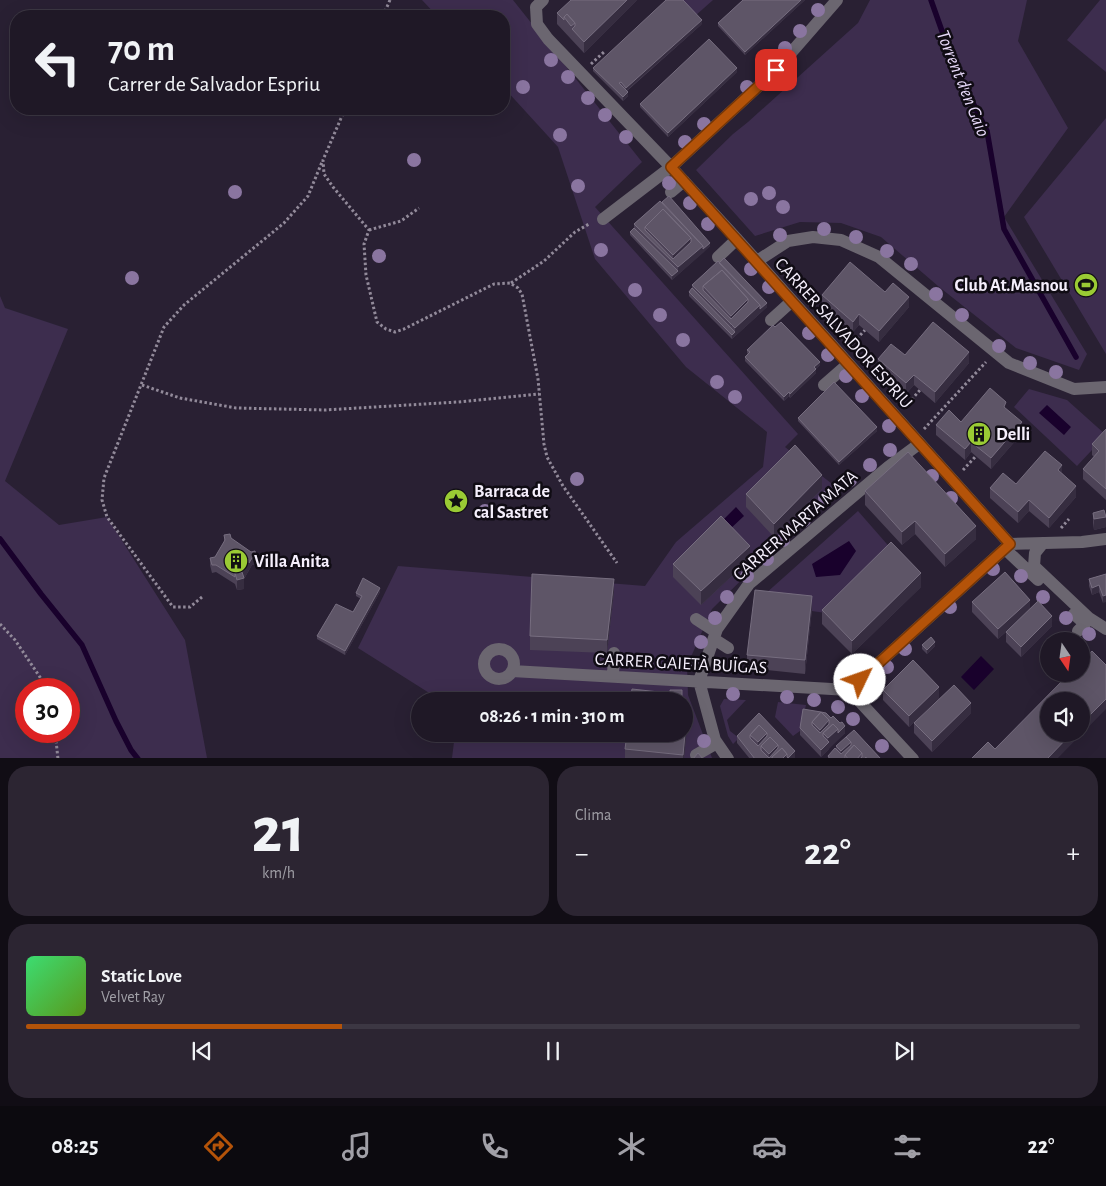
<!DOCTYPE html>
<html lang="es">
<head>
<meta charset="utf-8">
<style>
  :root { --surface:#1f1826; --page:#2c2532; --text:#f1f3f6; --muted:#a1a0a7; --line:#3c3743; --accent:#b45309 }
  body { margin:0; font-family:"Alegreya Sans",sans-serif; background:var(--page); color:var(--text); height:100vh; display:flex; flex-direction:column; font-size:19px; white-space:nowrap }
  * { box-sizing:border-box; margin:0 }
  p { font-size:16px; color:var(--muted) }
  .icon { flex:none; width:28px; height:28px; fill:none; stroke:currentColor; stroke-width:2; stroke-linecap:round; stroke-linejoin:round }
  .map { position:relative; height:758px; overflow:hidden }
  .panel { display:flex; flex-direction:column; gap:8px; padding:8px; background:#110d15; flex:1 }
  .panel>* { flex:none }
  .guide { position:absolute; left:10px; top:10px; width:500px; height:105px; border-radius:20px; box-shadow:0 5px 20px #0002,0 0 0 1px var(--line); background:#1f1826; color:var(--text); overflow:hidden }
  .needle { width:32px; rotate:167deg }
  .fabs { position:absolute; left:1040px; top:632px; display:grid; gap:10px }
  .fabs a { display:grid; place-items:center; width:50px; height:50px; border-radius:50%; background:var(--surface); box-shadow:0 5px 20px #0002,0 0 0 1px var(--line); font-size:25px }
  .speed { position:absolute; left:15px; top:678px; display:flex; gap:10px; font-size:25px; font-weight:700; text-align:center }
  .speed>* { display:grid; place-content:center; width:65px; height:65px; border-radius:50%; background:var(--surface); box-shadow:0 5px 20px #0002,0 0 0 1px var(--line); line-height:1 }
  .speed .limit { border:8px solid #d22; background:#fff; color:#111 }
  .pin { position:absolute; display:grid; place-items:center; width:42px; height:42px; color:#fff; margin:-21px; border-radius:10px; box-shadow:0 2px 8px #0006 }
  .me { position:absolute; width:55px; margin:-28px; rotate:48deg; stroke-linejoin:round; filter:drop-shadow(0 0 4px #0008) }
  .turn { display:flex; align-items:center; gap:18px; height:105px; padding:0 15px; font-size:22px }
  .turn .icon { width:65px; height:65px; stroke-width:2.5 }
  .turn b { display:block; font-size:35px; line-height:42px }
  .big { font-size:38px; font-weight:700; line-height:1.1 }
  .panel .card { flex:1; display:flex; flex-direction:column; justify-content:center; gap:8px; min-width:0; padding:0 18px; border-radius:20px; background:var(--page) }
  .panel .dial { align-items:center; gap:0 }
  .dial b { font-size:65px; line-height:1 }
  .song { display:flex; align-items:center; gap:15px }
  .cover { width:60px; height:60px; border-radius:8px; background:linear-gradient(135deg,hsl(140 70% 55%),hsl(90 70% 35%)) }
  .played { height:5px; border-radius:2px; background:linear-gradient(90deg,var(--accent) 30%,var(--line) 30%) }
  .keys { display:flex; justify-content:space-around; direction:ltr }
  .heat { display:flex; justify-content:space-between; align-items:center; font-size:28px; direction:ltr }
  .panel .tiles { flex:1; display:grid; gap:8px; grid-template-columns:1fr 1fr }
  .card:last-child { grid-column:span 2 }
  .trip { position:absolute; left:411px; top:692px; width:282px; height:50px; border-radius:25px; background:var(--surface); box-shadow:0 5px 20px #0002,0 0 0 1px var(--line); font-weight:700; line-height:50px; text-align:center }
  .menu { display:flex; height:80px; justify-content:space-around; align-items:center; background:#0c0a0f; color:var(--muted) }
  .menu .icon { width:35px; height:35px }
  .menu .active { color:var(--accent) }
  .menu b { font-size:22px; color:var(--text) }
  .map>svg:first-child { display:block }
  .green { fill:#3d2d4e; fill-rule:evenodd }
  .water { fill:#19012c }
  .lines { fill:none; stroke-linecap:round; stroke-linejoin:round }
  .stream { stroke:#19012c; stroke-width:5.5 }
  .path { stroke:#928a9a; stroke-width:3; stroke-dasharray:2.5 2.5; stroke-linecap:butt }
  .minor { stroke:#6b6670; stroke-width:12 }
  .tree { fill:#8a75a0 }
  .wall { fill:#4c4256 }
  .shaded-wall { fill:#362d40 }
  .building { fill:#5e5567; stroke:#766d7f; fill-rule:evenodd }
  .route-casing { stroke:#753606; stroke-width:12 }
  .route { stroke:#b45309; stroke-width:9 }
  .labels { text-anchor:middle; stroke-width:5; stroke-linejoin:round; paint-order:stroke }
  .poi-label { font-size:18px; font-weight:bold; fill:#f5effc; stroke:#100c14; text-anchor:start }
  .street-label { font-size:18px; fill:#f5effc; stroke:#100c14 }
  .water-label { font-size:19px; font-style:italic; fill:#e7d9f9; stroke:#100c14 }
</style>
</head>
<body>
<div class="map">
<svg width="1106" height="759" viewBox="0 0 1106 759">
  <rect width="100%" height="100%" fill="#292033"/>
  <path class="green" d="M422 0H513L642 162 595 207 798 434 785 447 836 487 712 609 687 666 688 695 712 758H452L455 734H685V701H442L358 648 398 566 645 586 676 542 763 467 767 432 686 367 595 259 558 147 504 88V16H437Z
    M680 0H713L695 16Z
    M870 0H1027L1018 41 1068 128 1004 217 1087 354 1079 370 1016 348 938 286 881 237 841 223 800 222 755 236 696 170 733 134 748 122 858 23Z
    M1100 0H1106V72L1067 40Z
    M1106 118V354L1024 217Z
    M0 296 5 308 68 329 5 481 59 525 107 517 185 640 207 758H0ZM26 689H69V731H26Z
    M1029 389 1067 400 1106 435 1077 466 1014 407Z
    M858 511 893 551 826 613 755 603Z
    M724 699 746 700 727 720 730 731 739 738 733 744 728 736 720 706Z
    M778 702 806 705 800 731 793 736 775 717Z"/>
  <path class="water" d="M1047 405 1071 427 1064 435 1039 413Z
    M736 507 744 516 729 530 721 522Z
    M849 541 856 551 840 575 816 577 812 564Z
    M981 656 994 669 974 690 961 677Z"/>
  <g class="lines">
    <path class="stream" d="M931 0 954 65 987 131 1004 229 1076 357
      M0 539 41 594 82 645 116 721 131 750 138 759"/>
    <path class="path" d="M383 16 390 0
      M591 64 605 51
      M345 109 323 160 324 174 333 187 369 230 364 244 366 275 377 322 386 329 395 332 404 329 494 284 510 283 518 288 522 294 538 379 544 444 547 457 563 486 617 563
      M369 230 401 221 419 208
      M511 283 544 261 575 232 589 224
      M850 346 865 330
      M142 385 180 398 236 408 325 410 458 402 539 394
      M905 407 920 390
      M924 429 986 362
      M963 470 976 456
      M1061 528 1069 519
      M202 597 190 607H173L107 517 102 500 104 478 164 327 184 305 284 223 308 196 322 162
      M0 624 15 640 48 689
      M55 731 58 759"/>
    <path class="minor" d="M543 0 536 7 537 24 548 39 671 167 737 239 1010 544
      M671 192 684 181
      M603 219 671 167 776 70 837 0
      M718 257 737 239
      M757 261 788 241 813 237 841 240 879 257 1009 363 1074 389 1106 387
      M771 320 792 301
      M824 385 848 364
      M1043 543 1035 553 1034 566 1089 618 1106 629
      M1005 549 1038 580
      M1074 614 1085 624 1078 631
      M696 619 716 632
      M714 639 728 648
      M484 664a15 15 0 1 1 30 0a15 15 0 1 1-30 0Z
      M512 671 849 690
      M613 676 614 653
      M849 690 1010 544 1082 542 1106 539
      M849 690 913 759
      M696 755 717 743
      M728 759 715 740 699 681 717 629 749 584 888 467 919 444"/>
  </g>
  <g class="tree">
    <circle cx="818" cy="10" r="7"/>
    <circle cx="800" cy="31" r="7"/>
    <circle cx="785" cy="48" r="7"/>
    <circle cx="551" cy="60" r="7"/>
    <circle cx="764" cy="68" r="7"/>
    <circle cx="568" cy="77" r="7"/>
    <circle cx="523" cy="87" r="7"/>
    <circle cx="747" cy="87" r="7"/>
    <circle cx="588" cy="98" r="7"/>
    <circle cx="605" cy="115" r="7"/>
    <circle cx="704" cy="124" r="7"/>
    <circle cx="560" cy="135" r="7"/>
    <circle cx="626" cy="137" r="7"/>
    <circle cx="685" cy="142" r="7"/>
    <circle cx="414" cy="160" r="7"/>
    <circle cx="669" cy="183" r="7"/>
    <circle cx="578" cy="186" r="7"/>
    <circle cx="235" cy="192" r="7"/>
    <circle cx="769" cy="193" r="7"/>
    <circle cx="751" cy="199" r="7"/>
    <circle cx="690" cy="203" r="7"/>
    <circle cx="783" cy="207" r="7"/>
    <circle cx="708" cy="224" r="7"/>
    <circle cx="824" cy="229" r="7"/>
    <circle cx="780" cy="235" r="7"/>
    <circle cx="856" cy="237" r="7"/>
    <circle cx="601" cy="250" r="7"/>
    <circle cx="887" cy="251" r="7"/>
    <circle cx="379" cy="256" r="7"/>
    <circle cx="911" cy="264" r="7"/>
    <circle cx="751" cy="269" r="7"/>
    <circle cx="132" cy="278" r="7"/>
    <circle cx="769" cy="287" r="7"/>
    <circle cx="635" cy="290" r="7"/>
    <circle cx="936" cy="294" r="7"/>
    <circle cx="660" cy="315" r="7"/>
    <circle cx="962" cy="315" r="7"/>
    <circle cx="809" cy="333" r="7"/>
    <circle cx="683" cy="340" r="7"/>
    <circle cx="999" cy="346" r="7"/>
    <circle cx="828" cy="355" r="7"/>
    <circle cx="1030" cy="363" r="7"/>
    <circle cx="1056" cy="372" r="7"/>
    <circle cx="846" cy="376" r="7"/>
    <circle cx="717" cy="382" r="7"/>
    <circle cx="862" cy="396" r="7"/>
    <circle cx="735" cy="397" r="7"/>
    <circle cx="889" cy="426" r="7"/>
    <circle cx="890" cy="450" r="7"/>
    <circle cx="870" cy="465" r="7"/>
    <circle cx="932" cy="476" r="7"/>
    <circle cx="577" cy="479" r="7"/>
    <circle cx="850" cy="480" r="7"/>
    <circle cx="825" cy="498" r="7"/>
    <circle cx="951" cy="498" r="7"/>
    <circle cx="485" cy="511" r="7"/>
    <circle cx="804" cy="520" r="7"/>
    <circle cx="783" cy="540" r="7"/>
    <circle cx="767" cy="559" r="7"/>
    <circle cx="993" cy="569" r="7"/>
    <circle cx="747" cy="576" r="7"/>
    <circle cx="1021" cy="576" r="7"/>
    <circle cx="727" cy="597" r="7"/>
    <circle cx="1043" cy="597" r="7"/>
    <circle cx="950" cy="607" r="7"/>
    <circle cx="715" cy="618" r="7"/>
    <circle cx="1066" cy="618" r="7"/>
    <circle cx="1089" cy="634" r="7"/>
    <circle cx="701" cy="642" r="7"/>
    <circle cx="905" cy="649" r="7"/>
    <circle cx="693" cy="663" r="7"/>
    <circle cx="887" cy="667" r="7"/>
    <circle cx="733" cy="694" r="7"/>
    <circle cx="787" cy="697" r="7"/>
    <circle cx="814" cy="700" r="7"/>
    <circle cx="838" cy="707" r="7"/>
    <circle cx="853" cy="719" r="7"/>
    <circle cx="704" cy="741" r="7"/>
    <circle cx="882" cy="746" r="7"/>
  </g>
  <path class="wall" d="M637 0 584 53 557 24V13Z
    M743 0H805L745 55 718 26V23Z
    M702 24 627 91 628 96 623 101 593 71V68Z
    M737 72 668 137 640 107V104Z
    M184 109H199L189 116Z
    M660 201 710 246 672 280 630 235V232L634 228V224Z
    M718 261 767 307 732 339 689 296V292L692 288V285Z
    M885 292 909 307 879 342 859 325 853 332 822 305V295Z
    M747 350 820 365 816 369V373L790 398 789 396 784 401 745 361V357L748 354 747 353Z
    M905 355 969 363 935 403 914 385 906 394 878 370V359Z
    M1006 409 1022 433 991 469 971 452 965 460 936 435V425L961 422Z
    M798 418 877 431 839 465 798 421Z
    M1106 429V500L1083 479V469L1094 457 1092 455V444Z
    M1062 473 1076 497 1049 528 1029 511 1018 523 990 498V488L1016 484Z
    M822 489 774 537 746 507V494Z
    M865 491 976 539 945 567 915 534 902 545 865 505Z
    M1093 513 1106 527 1094 530 1093 523Z
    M224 535 231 538 256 564 252 565 244 579V589L237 590 235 584 216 572 212 573 210 565V558L215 557 224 543Z
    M750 559 701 605 673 577V564Z
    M1106 574 1103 603 1099 592 1092 595 1089 586V579Z
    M921 587 852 654 822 624V610Z
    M380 592 345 655 317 639V636L353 612 361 599 356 596V593Z
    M614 592 607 653 530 650V636Z
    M972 602 1030 609 1052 626 1021 657 1006 642V632L998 639 972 612Z
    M812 609 805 674 747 668V655Z
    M922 645 935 646 927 654 922 649Z
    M883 690 939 698 909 727 883 700Z
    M803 709 845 733 829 748V749L821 757 800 735V728Z
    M759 713 795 758 794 759H750L737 743V736Z
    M971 713 932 752 914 733V723Z
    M687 726 684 759H625V749Z
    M836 746 881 759H828V756L836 749Z"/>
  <path class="shaded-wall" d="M627 0H637L584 53V42Z
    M801 0H805L745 55V52Z
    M702 20V24L626 91V88Z
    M737 68V72L668 137V133Z
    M628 92V96L623 101V97Z
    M189 109H199L189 116Z
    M691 238V249L673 263V255Z
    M710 243V246L703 253V249Z
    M703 246V253L672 280V276L678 271V267Z
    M909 297V307L879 342V331Z
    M748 299V310L731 326V316Z
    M767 303V307L732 339V335L735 332V328L760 305Z
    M859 314V325L853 332V322Z
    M969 352V363L935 403V392Z
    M820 362V365L814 371V367Z
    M816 369V373L790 398V394Z
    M914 375V385L906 394V383Z
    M789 392V396L784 401V397Z
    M1022 422V433L991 469V458Z
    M877 427V431L839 465V462Z
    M971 442V452L965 460V449Z
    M1062 465V476L1058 470Z
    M822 475V489L774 537V524Z
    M1076 486V497L1049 528V518Z
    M1029 500V511L1018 523V512Z
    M1106 517V527L1094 530V519Z
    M915 521V534L902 545V532Z
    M976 526V539L945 567V554Z
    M750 546V559L701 605V591Z
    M256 556V564L252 565 249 570V563L252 558Z
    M249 560V570L244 579V589L237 590V580L242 575V571Z
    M921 573V587L852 654V641Z
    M614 579V592L607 653V640Z
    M1099 585V592L1092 595V588Z
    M380 588V592L345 655V651Z
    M1106 595V602L1103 603V596Z
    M812 596V609L805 674V660Z
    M1030 600V610L998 639V629Z
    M1052 616V626L1021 657V647Z
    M935 642V646L927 654V650Z
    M939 687V698L909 727V716Z
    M1106 699V709L1057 759H1047L1071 734H1081V724Z
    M971 703V713L932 752V741Z
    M687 713V726L684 759H683Z
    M829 720 838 729V740L821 757V750L828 743V738L823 733 820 740V730Z
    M845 726V733L838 740V733Z
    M767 733V743L761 746 758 753V742Z
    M851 742V752L845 755 841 759V751Z
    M778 745 787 754V759H773L772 757 769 759V754Z
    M795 751V758L794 759H788Z"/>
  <path class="building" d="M571 0H627L584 42 572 29 575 26V23L567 14 564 17V20L557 13Z
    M666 0H683L702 20 626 88 621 82 619 83 628 92 623 97 593 68Z
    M743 0H801L745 52 718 23Z
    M567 14 575 23 571 26 564 17Z
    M709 39 737 68 668 133 640 104Z
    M669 196 710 243 703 249V246L662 202Z
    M660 201 703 246 678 267 634 224ZM663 209 691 238V242L673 259 645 230V227Z
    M663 209 691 238 673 255 645 227Z
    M634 228 678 271 672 276 630 232Z
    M724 258 767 303 760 309V305L719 263Z
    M718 261 760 305 735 328 692 285ZM722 270 748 299V302L731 319 703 290V286Z
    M850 262 885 292 893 283 909 297 879 331 859 314 853 322 822 295Z
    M722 270 748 299 731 316 703 286Z
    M692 288 735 332 732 335 689 292Z
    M781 322 820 362 814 367 816 369 790 394 789 392 784 397 745 357 750 352 747 350 773 325 775 327Z
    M933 322 969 352 935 392 914 375 906 383 878 359 891 344 905 355Z
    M834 382 877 427 839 462 798 418Z
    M990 388 1006 402 1004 407 1022 422 991 458 971 442 965 449 936 425 949 410 961 422Z
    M1106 429V489L1083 469 1099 451 1092 444Z
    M795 445 822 475 774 524 746 494Z
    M1045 451 1062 465 1058 470 1076 486 1049 518 1029 500 1018 512 990 488 1003 473 1016 484Z
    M908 452 976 526 945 554 915 521 902 532 865 491Z
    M1104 510 1106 517 1094 519 1093 513Z
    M721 516 750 546 701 591 673 564Z
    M230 534 231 538 251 552 255 551 256 556 252 558 249 563V560L235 551 228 562V565L240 572 235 573V577L216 565H212L210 558 215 557 225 540 224 535Z
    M891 542 921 573 852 641 822 610Z
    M235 551 249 560 242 571 228 562Z
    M242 572 244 578 237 580 235 573Z
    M1005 572 1030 600 998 629 972 602Z
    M532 574 614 579 607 640 530 636Z
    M1106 574V595L1103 596 1099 585 1092 588 1089 579Z
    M363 578 380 588 345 651 317 636 336 604 353 612 362 596 356 593Z
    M755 590 812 596 805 660 747 655Z
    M1038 601 1052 616 1021 647 1006 632Z
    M931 637 935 642 927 650 922 645Z
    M1092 651 1106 665V699L1081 724V701H1049V734H1071L1047 759H971L988 742 995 749 1069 674H1081V662Z
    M913 660 939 687 909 716 883 690Z
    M954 685 971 703 932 741 914 723Z
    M632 689 677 694 681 701H630Z
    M670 690H682V697H679L677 694 670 693Z
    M685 709 687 713 685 733Z
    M803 709 821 712 812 722V725L820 733 829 724V720L821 712 826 713 831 718 833 716 840 723 842 722 845 726 838 733V729L833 724 823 733V736L829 742 821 750 800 728Z
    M821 712 829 720 820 730 812 722Z
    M759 713 795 751 788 758 787 757V754L782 748 772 757V759H755L737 736ZM759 725 767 733V736L758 746 750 738V735ZM770 737 778 745V748L769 758 761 750V746Z
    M833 724 838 729 828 738 823 733Z
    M759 725 767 733 758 742 750 735Z
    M854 730 881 759H867L866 757 864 759H860L862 757V753L854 745 845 755V759H830L828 756 835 748 841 754 851 745V742L846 737Z
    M627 734H685L683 755 625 749Z
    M770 737 778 745 769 754 761 746Z
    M846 737 851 742 841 751 836 746Z
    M854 745 862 753 857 759H848L845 755Z
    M782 748 787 754 782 759H773L772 757Z
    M698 753 703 759H693Z"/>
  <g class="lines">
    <g class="route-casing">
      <path id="route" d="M776 70 671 167 1010 544 860 680"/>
    </g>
    <use href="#route" class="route"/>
  </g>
  <defs>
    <g id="stadium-disc" transform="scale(1.25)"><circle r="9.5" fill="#9acb34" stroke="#100c14"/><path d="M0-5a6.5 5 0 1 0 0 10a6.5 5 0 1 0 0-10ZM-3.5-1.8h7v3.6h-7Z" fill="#111"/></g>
    <g id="building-disc" transform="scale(1.25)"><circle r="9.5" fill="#9acb34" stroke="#100c14"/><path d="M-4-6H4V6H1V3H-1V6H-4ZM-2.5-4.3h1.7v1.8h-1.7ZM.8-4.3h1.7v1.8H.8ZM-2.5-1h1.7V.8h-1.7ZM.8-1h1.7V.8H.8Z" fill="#111"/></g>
    <g id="sight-disc" transform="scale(1.25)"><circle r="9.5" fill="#9acb34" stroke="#100c14"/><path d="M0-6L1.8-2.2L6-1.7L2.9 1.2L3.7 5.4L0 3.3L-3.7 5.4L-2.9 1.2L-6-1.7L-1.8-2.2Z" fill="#111"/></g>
  </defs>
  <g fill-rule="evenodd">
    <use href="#stadium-disc" x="1086" y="285"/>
    <use href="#building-disc" x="979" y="434"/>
    <use href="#sight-disc" x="456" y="501"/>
    <use href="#building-disc" x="236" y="561"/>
  </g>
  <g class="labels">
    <g class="poi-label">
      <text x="1068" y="291" text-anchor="end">Club At.Masnou</text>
      <text x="996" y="440">Delli</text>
      <text x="474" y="497">Barraca de<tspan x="474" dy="21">cal Sastret</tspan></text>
      <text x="254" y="567">Villa Anita</text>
    </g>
    <g class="street-label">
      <text transform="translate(844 333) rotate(48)" y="6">CARRER SALVADOR ESPRIU</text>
      <text transform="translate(795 525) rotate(-41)" y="6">CARRER MARTA MATA</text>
      <text transform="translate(681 663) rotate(3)" y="6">CARRER GAIETÀ BUÏGAS</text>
    </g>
    <g class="water-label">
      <text transform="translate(964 83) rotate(68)" y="7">Torrent d'en Gaio</text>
    </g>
  </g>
</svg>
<div class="fabs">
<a><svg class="needle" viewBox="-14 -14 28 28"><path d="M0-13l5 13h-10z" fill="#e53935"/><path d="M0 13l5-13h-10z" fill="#a1a0a7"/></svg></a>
<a><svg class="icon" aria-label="sound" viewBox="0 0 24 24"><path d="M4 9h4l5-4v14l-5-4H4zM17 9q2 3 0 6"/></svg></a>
</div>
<div class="speed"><div class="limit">30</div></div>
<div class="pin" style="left:776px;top:70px;background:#d93025"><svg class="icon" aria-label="arrive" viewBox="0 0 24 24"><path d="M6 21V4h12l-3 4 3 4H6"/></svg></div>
<svg class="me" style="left:860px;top:680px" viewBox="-20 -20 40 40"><circle r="19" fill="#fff"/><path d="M0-13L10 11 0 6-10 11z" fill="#b45309"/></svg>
<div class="trip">08:26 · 1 min · 310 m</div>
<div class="guide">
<div class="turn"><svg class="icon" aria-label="left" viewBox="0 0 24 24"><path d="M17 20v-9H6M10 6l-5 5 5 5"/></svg><div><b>70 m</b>Carrer de Salvador Espriu</div></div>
</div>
</div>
<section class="panel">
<div class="tiles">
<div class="card dial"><b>21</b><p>km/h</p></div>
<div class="card"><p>Clima</p>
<div class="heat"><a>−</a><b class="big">22°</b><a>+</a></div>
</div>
<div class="card">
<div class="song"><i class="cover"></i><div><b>Static Love</b><p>Velvet Ray</p></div></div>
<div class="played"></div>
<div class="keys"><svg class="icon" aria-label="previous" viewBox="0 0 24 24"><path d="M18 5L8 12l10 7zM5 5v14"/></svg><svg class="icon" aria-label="pause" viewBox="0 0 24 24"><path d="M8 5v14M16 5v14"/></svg><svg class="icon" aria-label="next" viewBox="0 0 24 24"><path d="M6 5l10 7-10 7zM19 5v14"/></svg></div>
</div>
</div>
</section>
<nav class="menu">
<b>08:25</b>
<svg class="icon active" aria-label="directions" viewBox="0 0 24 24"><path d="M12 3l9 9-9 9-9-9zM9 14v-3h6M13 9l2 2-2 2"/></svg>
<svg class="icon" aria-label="music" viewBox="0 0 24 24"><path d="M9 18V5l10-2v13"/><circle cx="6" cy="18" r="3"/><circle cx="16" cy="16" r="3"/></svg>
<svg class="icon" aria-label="phone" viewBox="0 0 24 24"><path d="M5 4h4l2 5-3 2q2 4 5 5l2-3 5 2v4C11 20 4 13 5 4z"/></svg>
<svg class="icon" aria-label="climate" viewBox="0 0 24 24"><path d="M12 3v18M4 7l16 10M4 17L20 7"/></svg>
<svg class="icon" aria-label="car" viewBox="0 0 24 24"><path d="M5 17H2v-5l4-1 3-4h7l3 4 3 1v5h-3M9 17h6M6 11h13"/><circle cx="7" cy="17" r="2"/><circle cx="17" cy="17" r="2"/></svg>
<svg class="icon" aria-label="filters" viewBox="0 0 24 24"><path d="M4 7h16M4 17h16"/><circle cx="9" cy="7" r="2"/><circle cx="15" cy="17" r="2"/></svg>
<b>22°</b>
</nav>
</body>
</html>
